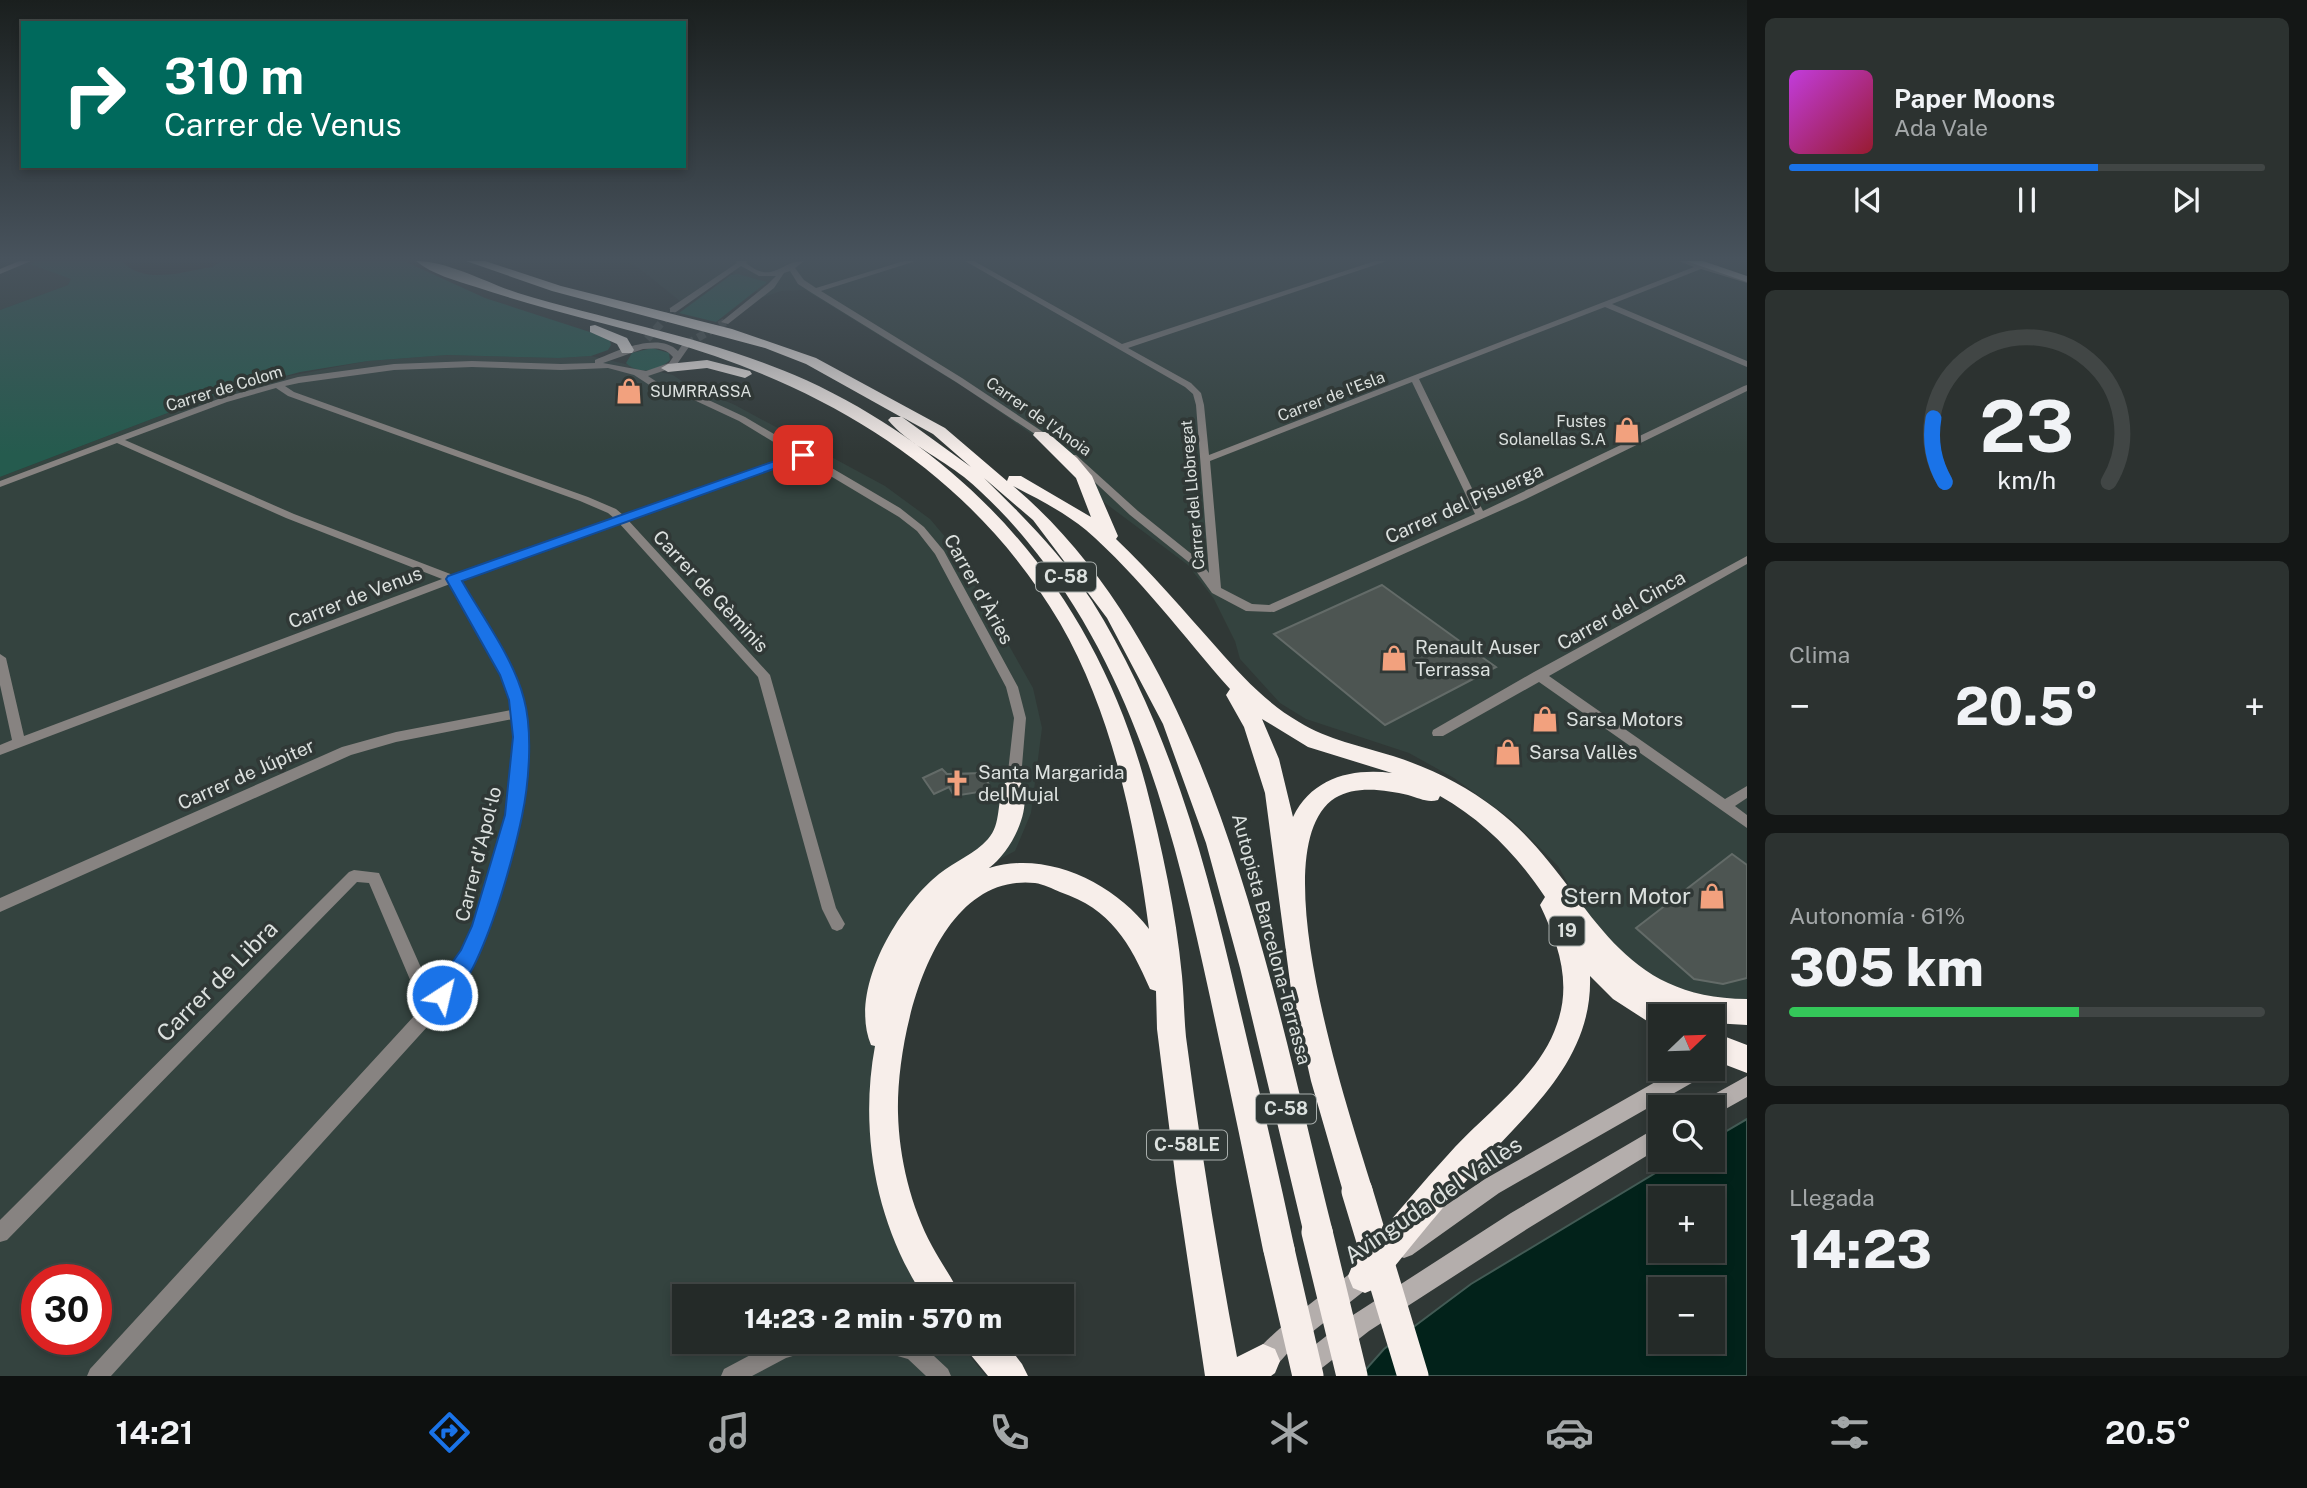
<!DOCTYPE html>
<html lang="es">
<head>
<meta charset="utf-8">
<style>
  :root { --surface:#242a28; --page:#2c3230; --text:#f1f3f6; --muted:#a3a7a8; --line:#414645; --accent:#1a73e8 }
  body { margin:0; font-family:"Public Sans",sans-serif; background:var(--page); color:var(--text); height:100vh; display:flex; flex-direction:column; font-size:26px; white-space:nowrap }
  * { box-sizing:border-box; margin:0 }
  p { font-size:23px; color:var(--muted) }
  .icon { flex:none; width:38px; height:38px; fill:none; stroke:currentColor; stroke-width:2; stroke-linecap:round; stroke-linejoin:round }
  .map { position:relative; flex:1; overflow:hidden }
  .side { display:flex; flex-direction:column; gap:18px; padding:18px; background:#141716; width:560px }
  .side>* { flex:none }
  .guide { position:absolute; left:21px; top:21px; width:665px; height:147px; border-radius:0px; box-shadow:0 4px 10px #0003,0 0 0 2px var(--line); background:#00695c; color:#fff; overflow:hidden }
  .needle { width:46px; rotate:67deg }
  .tools { position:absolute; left:1648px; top:1004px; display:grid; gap:14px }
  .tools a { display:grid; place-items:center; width:77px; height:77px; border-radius:0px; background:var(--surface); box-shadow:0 4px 10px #0003,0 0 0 2px var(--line); font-size:35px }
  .speed { position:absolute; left:21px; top:1264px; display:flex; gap:14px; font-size:35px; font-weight:700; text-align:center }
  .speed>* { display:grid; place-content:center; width:91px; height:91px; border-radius:50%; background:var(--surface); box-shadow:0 4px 10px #0003,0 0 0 2px var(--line); line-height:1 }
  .speed .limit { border:10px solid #d22; background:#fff; color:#111 }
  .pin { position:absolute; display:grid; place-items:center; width:60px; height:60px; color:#fff; margin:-30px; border-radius:14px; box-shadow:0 4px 10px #0006 }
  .me { position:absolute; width:77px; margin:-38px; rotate:35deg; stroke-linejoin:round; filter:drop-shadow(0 0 5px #0008) }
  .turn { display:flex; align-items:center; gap:24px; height:147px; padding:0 28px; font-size:32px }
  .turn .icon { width:91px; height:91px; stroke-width:2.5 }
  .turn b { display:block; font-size:49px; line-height:60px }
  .big { font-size:52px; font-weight:800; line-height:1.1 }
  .side .tile { flex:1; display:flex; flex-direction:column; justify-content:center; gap:10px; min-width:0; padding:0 24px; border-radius:10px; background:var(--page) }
  .side .dial { align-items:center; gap:0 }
  .dial svg { height:182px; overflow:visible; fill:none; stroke:var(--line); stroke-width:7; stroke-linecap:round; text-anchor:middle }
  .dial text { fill:var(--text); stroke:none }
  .song { display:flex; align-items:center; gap:21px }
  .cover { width:84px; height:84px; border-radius:10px; background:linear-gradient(135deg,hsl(290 70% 55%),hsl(350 70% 35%)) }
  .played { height:7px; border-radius:4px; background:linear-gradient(90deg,var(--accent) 65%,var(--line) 65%) }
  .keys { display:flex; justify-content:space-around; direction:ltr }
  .heat { display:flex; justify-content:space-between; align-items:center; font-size:38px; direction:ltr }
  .charge { height:10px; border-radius:5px; background:linear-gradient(90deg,#34c759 61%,var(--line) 0) }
  .trip { position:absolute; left:672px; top:1284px; width:402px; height:70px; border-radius:0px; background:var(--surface); box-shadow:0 4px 10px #0003,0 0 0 2px var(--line); font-weight:800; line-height:70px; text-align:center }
  .tab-bar { display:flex; height:112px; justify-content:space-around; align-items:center; background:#0e1110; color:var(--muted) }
  .tab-bar .icon { width:49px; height:49px }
  .tab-bar .selected { color:var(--accent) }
  .tab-bar b { font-size:32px; color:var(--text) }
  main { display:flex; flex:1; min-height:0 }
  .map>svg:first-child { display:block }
  .built { fill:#34433f; fill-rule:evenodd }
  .green { fill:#255b4e }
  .water { fill:#02221a; stroke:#435b55; stroke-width:2; fill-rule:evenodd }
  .building { fill:#4d5552; stroke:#636b68; stroke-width:2 }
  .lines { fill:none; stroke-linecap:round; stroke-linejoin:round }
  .street-tunnel { stroke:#4a514f; stroke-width:8; stroke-dasharray:8 4.5; stroke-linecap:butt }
  .street { fill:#878381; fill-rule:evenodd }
  .secondary { fill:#b4aeac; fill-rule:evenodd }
  .primary { fill:#d7d0cd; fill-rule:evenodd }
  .highway { fill:#f7eeea; fill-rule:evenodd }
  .highway-bridge { stroke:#f7eeea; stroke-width:31 }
  .route { fill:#1a73e8; stroke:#114b97; stroke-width:2 }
  .labels { text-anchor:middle; stroke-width:7; stroke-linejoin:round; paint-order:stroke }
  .far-street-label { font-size:16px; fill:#dce1df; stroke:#303836 }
  .far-poi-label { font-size:16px; fill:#dce1df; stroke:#303836; text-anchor:start }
  .shield { fill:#303836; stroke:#a8aeac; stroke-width:2 }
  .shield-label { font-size:18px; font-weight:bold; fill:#dce1df }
  .street-label { font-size:19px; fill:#dce1df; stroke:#303836 }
  .poi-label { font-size:19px; fill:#dce1df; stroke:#303836; text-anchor:start }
  .near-poi-label { font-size:23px; fill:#dce1df; stroke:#303836; text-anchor:end }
  .near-street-label { font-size:23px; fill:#dce1df; stroke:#303836 }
</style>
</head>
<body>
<main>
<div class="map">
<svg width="1747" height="1376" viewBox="0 0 1747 1376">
  <rect width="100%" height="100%" fill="#303836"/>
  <path class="built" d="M0 261H35L31 263 72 278 68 285 0 310Z
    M621 261H1747V1004L1671 988 1623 957 1590 922 1558 866 1511 819 1454 778 1409 753 1306 719 1280 703 1240 659 1235 641 1214 599 1188 565 1085 488 1040 440 965 388 805 290 781 291 764 297 728 270 680 301 635 265Z
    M447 355 559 358 591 356 673 375 686 384 735 405 885 486 930 519 952 545 1033 688 1042 728 1031 813 1015 851 977 871 887 1006 869 1125 884 1213 921 1297H684V1342H958L986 1376H0V477L215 395 257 382 368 361ZM37 1279H96V1339H37Z"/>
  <path class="green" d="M35 261H122C144 286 184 271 212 267L222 261H404L485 298 599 335 610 341 611 345 608 350 591 356 559 358 447 355 368 361 300 372 215 395 0 477V310L68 285 71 279 30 264Z
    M738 274 767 282 716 322 679 313 731 275Z
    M652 348 669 353 670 360C659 371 638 375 626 363L632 353Z"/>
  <path class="water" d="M1747 1119V1376H1360L1384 1349 1471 1284 1677 1160H1713V1139ZM1661 1199H1713V1251H1661ZM1661 1290H1713V1342H1661Z"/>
  <path class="building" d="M1382 585 1472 650 1496 667 1385 725 1274 634Z
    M942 769 947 774 984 773 991 790 954 796 949 787 934 794 923 778Z
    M1732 854 1747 865V978L1723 984 1694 979 1636 928Z"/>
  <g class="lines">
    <path class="street-tunnel" d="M647 339 673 310
      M687 344 725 322"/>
    <path class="street" d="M736 261H747L746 263C773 285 780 261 804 261L795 268 804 280 816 288 904 261H916L821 291 962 378 1055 440 1050 443 1047 442 956 382 812 293 798 284 790 271 784 273 774 288 728 324 721 322 768 284 776 276H759L741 266 676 312H670V308L737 263Z
      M965 261H974L1122 344 1375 261H1387L1128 348 1191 383 1201 393 1204 405 1209 455 1694 267 1679 261H1691L1747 279V283L1701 269 1612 304 1747 361V367L1605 307 1419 379 1483 511 1744 386 1747 385V391L1524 500 1274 612 1246 611 1212 593 1191 564 1130 515 1068 457 1070 455H1076L1138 511 1199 560 1209 573 1196 405 1193 394 1185 387ZM1412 382 1475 514 1269 605 1252 604 1221 588 1210 461Z
      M684 342 691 344 675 367 648 376 660 384 700 396 745 417 900 508 924 527 944 551 1018 687 1026 718 1020 790 1018 794 1013 795 1008 794 1006 790 1014 718 1006 687 935 554 917 531 899 517 802 459 628 520 770 675 836 908 845 924 842 929 837 931 832 929 822 909 758 677 619 523 459 580 504 654 520 688 525 713 528 754 521 815 484 942 462 979 427 1027 111 1376H87L90 1369 415 1015 429 997 414 989 369 883 357 882 7 1240 0 1242V1220L349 872 354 870 379 873 426 979 438 985 469 939 507 815 514 754V723L513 719 396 742 351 755 0 912V898L342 747 396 732 511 710C504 663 474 624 450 584L0 755V745L12 740 0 685V654L6 658 24 736 442 579 286 518 117 443 0 487V481L221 398 298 377 394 364 472 361 561 364 595 363V360C616 351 659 331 678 351ZM643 349C655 348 665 347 673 357L669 363 646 371 603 363ZM472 367 561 370 608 368 634 375 654 388 694 400 739 421 795 455 623 515 616 509 588 497 294 392 285 386 299 383 394 370ZM276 388 288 396 580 501 608 513 614 518 453 575 294 514 125 440 227 402Z
      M1747 556V564L1549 676 1725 799 1747 786V798L1735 806 1747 815V828L1539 682 1443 736H1433L1432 733 1433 730 1534 672Z
      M775 1342H819L816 1349 786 1358 752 1376H721L724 1369Z
      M870 1342 920 1343 948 1369 951 1376H926L908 1359 873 1349Z"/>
    <path class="secondary" d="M19 261H31L0 274V269Z
      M1678 1069H1707L1704 1076 1499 1193 1412 1255 1404 1258 1396 1255 1393 1247 1396 1239 1485 1179Z
      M1747 1076V1097L1713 1116V1108H1699L1702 1101Z
      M1661 1125V1147L1527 1229 1369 1331 1313 1375H1297L1293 1367 1297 1359 1353 1315 1511 1213Z
      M1365 1265 1373 1268 1376 1276 1373 1284 1293 1347 1267 1376H1239C1254 1341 1326 1293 1357 1268Z"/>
    <path class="primary" d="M1686 261H1703L1747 276V282Z"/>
    <path class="highway" d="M416 261C448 261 487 283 518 293 560 306 603 316 645 327 700 341 754 357 806 380 979 460 1097 602 1146 786 1162 848 1176 912 1182 976 1184 996 1184 1017 1186 1037 1200 1144 1217 1251 1237 1357L1263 1344 1275 1349 1280 1361 1275 1373 1271 1376H1205L1176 1182 1157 1029 1156 991 1150 989C1130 943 1111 909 1060 892 1053 889 1043 884 1035 883 932 872 896 1037 898 1113 899 1158 911 1207 932 1246 941 1263 953 1279 961 1297H924C876 1224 859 1132 875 1046L871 1045C848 990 898 907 939 874 955 861 975 854 988 839 1002 824 996 801 1005 783L1013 781 1021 783C1034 809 1010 853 989 868 1047 850 1114 883 1149 929 1135 825 1113 715 1060 623 971 472 828 387 664 340 601 322 538 308 476 287 457 281 431 274 416 261Z
      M466 261H485L561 286 732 329 816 358 945 428 1007 481 1009 476H1021L1091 517 1076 478 1033 435 1035 432H1047L1077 458 1092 476 1118 536 1116 539C1152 573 1184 611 1217 648 1242 676 1266 703 1299 722 1328 740 1361 746 1393 756 1430 768 1465 785 1496 809 1589 880 1604 999 1747 999V1025L1713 1023V1017H1687L1674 1012 1676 1017H1661V1030L1613 999 1590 976C1593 1062 1525 1114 1473 1173 1440 1210 1409 1249 1377 1288L1365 1293 1353 1288 1348 1276 1353 1264C1387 1225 1420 1185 1455 1147 1490 1110 1541 1073 1557 1024 1572 982 1558 943 1540 905L1545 897C1517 855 1484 821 1440 796L1438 800C1427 803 1419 798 1408 795 1386 790 1356 785 1335 798 1258 848 1351 1118 1373 1191L1368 1202 1357 1207 1346 1202 1311 1081 1292 997 1265 793 1244 727 1226 695 1230 689C1184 637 1139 576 1086 530 1064 512 1038 499 1013 486 1215 656 1271 987 1333 1232L1328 1243 1317 1248 1306 1243 1240 968 1206 843 1163 724 1107 618 1033 520 984 478C1023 516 1062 555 1092 601 1168 722 1205 859 1237 997 1257 1081 1277 1165 1295 1250L1291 1262 1279 1266 1267 1262 1263 1250C1246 1165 1228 1081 1210 997 1175 835 1135 671 1027 541 1009 519 986 495 964 477 941 459 906 442 888 420L891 417H901L806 364 765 348 552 291ZM902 417 933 434 971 467ZM1262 719 1308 747 1392 773C1351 768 1312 778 1293 817L1279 759Z
      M595 325 627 338 634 350 632 353H622L617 344 590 332V326Z
      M707 360 750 371 752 374 745 378 707 368 668 372 661 368 668 364Z
      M1713 1032 1747 1045V1073L1713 1060Z
      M965 1342H1005L1022 1364 1028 1376H988L970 1354Z"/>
    <path class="highway-bridge" d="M1357 1191 1413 1376
      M1317 1232 1352 1376
      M1279 1250 1308 1376"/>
  </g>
  <linearGradient id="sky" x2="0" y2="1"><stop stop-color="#1a1f1e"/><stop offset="0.57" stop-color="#48535d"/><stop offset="1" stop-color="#48535d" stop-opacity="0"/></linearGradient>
  <rect width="1747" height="454" fill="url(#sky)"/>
  <path class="route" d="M803 451 809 455 807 457 462 581C483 618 513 657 524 699 533 732 529 783 522 816 514 856 479 990 442 1005L434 1002 431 995 434 988 461 950 472 926 505 815 513 737 509 700 500 675 446 579 448 576Z"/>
  <defs>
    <g id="shop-bare" transform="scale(2.1)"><path d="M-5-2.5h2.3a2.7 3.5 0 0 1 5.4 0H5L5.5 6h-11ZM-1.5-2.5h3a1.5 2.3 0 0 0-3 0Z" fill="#f2a17e" stroke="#303836" stroke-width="2.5" paint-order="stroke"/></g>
    <g id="church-bare" transform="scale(2.1)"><path d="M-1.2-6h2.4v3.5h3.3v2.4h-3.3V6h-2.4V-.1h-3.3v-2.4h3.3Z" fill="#f2a17e" stroke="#303836" stroke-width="2.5" paint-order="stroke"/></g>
  </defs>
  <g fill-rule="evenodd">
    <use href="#shop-bare" x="629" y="391"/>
    <use href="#shop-bare" x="1627" y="430"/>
    <use href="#shop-bare" x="1394" y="658"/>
    <use href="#shop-bare" x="1545" y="719"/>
    <use href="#shop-bare" x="1508" y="752"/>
    <use href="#church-bare" x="957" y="783"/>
    <use href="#shop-bare" x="1712" y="896"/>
  </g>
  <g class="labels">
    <g class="far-street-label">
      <text transform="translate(224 388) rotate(-17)" y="6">Carrer de Colom</text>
      <text transform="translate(1331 396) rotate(-21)" y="6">Carrer de l'Esla</text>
      <text transform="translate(1039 416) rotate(35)" y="6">Carrer de l'Anoia</text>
      <text transform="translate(1192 495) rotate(-95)" y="6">Carrer del Llobregat</text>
    </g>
    <g class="far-poi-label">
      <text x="650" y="397">SUMRRASSA</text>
      <text x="1606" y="427" text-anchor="end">Fustes<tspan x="1606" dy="18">Solanellas S.A</tspan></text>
    </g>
    <g class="shield">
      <rect x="1036" y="562.5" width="60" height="29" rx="5"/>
      <rect x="1549.5" y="916.5" width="35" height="29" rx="5"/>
      <rect x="1256" y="1094.5" width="60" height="29" rx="5"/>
      <rect x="1147" y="1130.5" width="80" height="29" rx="5"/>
    </g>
    <g class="shield-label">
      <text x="1066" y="583">C-58</text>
      <text x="1567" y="937">19</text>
      <text x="1286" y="1115">C-58</text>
      <text x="1187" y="1151">C-58LE</text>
    </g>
    <g class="street-label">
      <text transform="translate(1464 503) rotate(-24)" y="7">Carrer del Pisuerga</text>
      <text transform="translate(979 589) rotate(61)" y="7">Carrer d'Àries</text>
      <text transform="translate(711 591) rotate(47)" y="7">Carrer de Gèminis</text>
      <text transform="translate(355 597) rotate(-21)" y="7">Carrer de Venus</text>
      <text transform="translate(1621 610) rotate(-29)" y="7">Carrer del Cinca</text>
      <text transform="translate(246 774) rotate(-24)" y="7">Carrer de Júpiter</text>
      <text transform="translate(478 854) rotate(-76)" y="7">Carrer d'Apol·lo</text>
      <text transform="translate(1272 939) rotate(75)" y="7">Autopista Barcelona-Terrassa</text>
    </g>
    <g class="poi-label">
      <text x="1415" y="654">Renault Auser<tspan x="1415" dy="22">Terrassa</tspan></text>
      <text x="1566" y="726">Sarsa Motors</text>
      <text x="1529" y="759">Sarsa Vallès</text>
      <text x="978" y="779">Santa Margarida<tspan x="978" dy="22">del Mujal</tspan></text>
    </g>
    <g class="near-poi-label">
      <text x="1691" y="904">Stern Motor</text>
    </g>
    <g class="near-street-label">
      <text transform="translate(217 981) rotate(-45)" y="8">Carrer de Libra</text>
      <text transform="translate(1433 1200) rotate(-34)" y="8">Avinguda del Vallès</text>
    </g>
  </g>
</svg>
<div class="tools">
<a><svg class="needle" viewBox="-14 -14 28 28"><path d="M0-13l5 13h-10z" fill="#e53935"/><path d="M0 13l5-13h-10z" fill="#a3a7a8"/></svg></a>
<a><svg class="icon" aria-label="search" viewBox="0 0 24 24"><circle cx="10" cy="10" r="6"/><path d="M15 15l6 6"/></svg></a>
<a>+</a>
<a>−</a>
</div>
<div class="speed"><div class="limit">30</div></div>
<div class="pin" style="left:803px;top:455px;background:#d93025"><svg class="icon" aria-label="arrive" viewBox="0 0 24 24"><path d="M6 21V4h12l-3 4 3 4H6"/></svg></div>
<svg class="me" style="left:442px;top:995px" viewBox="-20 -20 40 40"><circle r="17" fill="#1a73e8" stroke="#fff" stroke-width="3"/><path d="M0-11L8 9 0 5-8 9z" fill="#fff"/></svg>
<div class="trip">14:23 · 2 min · 570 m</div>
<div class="guide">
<div class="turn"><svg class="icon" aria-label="right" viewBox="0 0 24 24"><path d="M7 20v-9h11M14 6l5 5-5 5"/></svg><div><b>310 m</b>Carrer de Venus</div></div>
</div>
</div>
<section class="side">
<div class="tile">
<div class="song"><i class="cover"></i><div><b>Paper Moons</b><p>Ada Vale</p></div></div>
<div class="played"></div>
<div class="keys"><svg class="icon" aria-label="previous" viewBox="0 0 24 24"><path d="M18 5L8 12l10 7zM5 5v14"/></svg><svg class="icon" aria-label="pause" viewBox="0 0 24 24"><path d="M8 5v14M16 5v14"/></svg><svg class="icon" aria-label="next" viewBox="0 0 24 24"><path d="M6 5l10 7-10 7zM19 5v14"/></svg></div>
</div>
<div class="tile dial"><svg viewBox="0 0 100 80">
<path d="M14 69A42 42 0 1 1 86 69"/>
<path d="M14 69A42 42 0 0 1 9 41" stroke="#1a73e8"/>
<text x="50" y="56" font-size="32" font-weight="700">23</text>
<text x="50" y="72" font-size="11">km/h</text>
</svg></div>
<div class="tile"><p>Clima</p>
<div class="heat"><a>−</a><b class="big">20.5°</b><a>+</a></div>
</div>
<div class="tile"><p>Autonomía · 61%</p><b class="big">305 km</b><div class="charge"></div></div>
<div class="tile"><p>Llegada</p><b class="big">14:23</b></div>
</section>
</main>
<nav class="tab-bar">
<b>14:21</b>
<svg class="icon selected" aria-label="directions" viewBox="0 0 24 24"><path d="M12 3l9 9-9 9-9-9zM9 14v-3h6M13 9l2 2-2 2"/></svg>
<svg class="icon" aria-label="music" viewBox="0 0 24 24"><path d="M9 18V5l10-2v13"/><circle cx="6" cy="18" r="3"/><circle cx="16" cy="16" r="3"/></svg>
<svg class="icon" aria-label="phone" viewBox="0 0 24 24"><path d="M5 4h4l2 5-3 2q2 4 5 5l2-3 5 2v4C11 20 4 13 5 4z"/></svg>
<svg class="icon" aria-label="climate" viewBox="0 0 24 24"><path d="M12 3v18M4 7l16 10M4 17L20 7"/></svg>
<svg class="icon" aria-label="car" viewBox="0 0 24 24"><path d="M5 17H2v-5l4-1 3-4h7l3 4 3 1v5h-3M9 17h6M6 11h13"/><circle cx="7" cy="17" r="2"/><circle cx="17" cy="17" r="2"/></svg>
<svg class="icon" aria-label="filters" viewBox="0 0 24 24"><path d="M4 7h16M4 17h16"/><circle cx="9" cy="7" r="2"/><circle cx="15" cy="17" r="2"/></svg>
<b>20.5°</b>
</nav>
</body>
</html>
